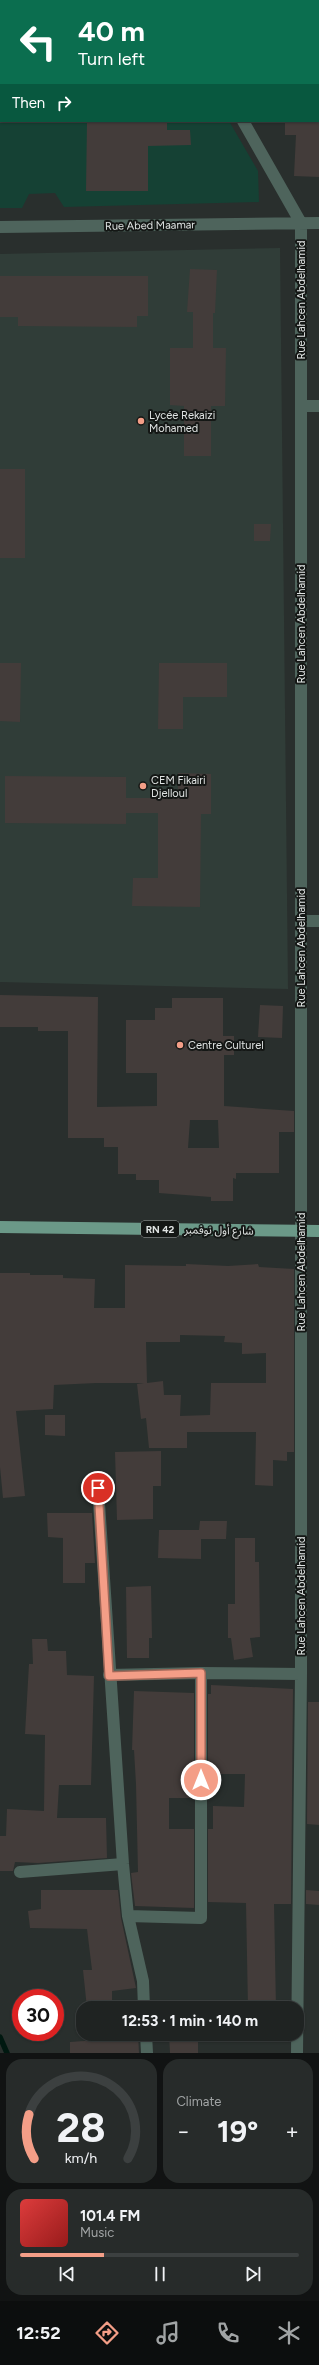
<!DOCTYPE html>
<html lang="en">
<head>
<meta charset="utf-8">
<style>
  :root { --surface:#1f2322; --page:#272b2a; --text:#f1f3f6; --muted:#a1a4a5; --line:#3c4040; --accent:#f49e87 }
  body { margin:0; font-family:Figtree,"Noto Sans Arabic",sans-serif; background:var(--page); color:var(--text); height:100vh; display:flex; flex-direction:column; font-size:15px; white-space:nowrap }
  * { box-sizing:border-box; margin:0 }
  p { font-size:13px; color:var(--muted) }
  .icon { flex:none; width:22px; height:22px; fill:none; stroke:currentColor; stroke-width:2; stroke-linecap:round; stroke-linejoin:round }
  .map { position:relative; height:2053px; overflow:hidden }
  .details { display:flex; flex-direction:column; gap:6px; padding:6px; background:#111313; flex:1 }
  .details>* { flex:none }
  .hud { position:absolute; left:0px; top:0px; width:319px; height:122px; box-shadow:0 1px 3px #0004,0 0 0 1px var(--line); background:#0b6e4f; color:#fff; overflow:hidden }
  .speed { position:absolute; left:12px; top:1989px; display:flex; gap:8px; font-size:20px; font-weight:700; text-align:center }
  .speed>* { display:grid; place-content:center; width:52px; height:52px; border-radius:50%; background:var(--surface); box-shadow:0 1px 3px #0004,0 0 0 1px var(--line); line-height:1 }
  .speed .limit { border:6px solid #d22; background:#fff; color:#111 }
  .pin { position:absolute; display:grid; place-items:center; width:34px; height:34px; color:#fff; margin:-17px; border:2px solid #fff; border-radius:50%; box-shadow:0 1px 4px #0007 }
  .me { position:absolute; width:44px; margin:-22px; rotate:0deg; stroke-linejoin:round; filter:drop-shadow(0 0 3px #0008) }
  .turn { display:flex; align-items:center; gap:14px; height:84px; padding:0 12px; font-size:18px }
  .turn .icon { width:52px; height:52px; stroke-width:2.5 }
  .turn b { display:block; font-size:28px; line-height:34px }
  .then { display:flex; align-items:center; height:38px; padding:0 12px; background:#0003; gap:8px; font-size:15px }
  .big { font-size:30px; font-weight:700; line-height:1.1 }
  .details .widget { flex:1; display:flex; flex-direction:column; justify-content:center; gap:6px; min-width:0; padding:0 14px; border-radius:16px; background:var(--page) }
  .details .dial { align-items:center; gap:0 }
  .dial svg { height:104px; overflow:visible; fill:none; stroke:var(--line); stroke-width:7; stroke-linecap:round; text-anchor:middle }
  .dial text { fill:var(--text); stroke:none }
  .song { display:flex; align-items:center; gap:12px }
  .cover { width:48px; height:48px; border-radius:6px; background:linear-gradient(135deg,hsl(0 70% 55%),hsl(0 70% 35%)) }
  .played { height:4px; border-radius:2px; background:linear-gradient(90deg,var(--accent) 30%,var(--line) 30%) }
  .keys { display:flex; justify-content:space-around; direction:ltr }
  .heat { display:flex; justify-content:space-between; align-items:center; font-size:22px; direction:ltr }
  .details .tiles { flex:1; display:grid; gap:6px; grid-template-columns:1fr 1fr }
  .widget:last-child { grid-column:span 2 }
  .trip { position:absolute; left:76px; top:2001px; width:228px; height:40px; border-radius:16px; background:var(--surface); box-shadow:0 1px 3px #0004,0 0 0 1px var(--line); font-weight:700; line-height:40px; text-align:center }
  .tab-bar { display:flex; height:64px; justify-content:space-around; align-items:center; background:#0c0e0e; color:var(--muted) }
  .tab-bar .icon { width:28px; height:28px }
  .tab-bar .current { color:var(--accent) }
  .tab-bar b { font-size:18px; color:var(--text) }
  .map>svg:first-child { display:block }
  .built { fill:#303d38 }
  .green { fill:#154134 }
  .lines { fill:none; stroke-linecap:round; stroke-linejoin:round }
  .stream { stroke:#001810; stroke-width:5.5 }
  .building { fill:#433c3a; fill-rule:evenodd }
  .street { stroke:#4e645c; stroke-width:12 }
  .primary { stroke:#6b9988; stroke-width:12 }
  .route-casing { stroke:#9f6758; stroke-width:10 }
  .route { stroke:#f49e87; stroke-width:7 }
  .poi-dot { fill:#f49e87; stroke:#141715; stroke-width:1.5 }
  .labels { text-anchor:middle; stroke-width:4; stroke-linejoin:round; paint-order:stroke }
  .shield { fill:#141715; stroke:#a3a6a5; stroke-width:1 }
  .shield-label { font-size:10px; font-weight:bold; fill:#e0e4e3 }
  .street-label { font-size:11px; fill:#e0e4e3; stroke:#141715 }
  .poi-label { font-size:11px; fill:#e0e4e3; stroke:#141715; text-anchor:start }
</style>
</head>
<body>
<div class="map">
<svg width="319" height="2053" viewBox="0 0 319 2053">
  <rect width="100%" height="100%" fill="#292f2d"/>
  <path class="built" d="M280 248 288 989 0 982V254Z"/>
  <path class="green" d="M0 0H157L1 1V121H229L258 171 259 202 64 207 55 193 29 194 22 208H0Z"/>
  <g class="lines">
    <path class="stream" d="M0 2037 7 2053"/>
  </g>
  <path class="building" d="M87 121H167V130H190L191 145 148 146V191H86Z
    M285 121H319V177L294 176 296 135H285Z
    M190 269 217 270 215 313H213V348H226L225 406H211V456H184V406L170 405V348H193V312H187Z
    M0 276H148V316H137V327L18 326V317H0Z
    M0 469H25V558H0Z
    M254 524H271L270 541H254Z
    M0 663H21L20 722 0 721Z
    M159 663H227V697H183V729H158Z
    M178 773 211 774V814H201L200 907 132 906 133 878H158V813H126V824L5 823V776L126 777V798H178Z
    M0 995 98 997 97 1107 157 1106V1073H126V1020H155V1008H172V998H223V1036H234V1055H224V1106L294 1111V1132H279V1173H236V1179L233 1178V1201H211V1197L159 1193V1180H136V1174H118V1147H104V1138H68V1031H38V1027H0ZM190 1120H218L219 1148H188Z
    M260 1005 283 1006 282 1038 258 1037Z
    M186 1264 228 1266 258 1264 259 1267 294 1269V1452H287V1461L273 1460V1486L255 1485 256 1432H187V1448H149L146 1418 141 1419 137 1384 144 1383H96L54 1385 53 1409 16 1411 25 1496 3 1498 0 1467V1273H30V1275H63V1278L95 1279 94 1308H125V1265L186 1266ZM180 1335 225 1336 224 1342 242 1343V1354L266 1353V1383H211L210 1415 180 1416 181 1395H164L163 1381 147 1383 146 1342H180Z
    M45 1415H65V1436L45 1435Z
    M161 1451V1486H153V1519L117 1520 115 1452Z
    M47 1513H92L95 1563H85V1583H63V1538L48 1537Z
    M200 1521H227L226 1539H201V1559L158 1558 159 1530H199Z
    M235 1538H255V1562H259L260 1637 250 1638 253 1657 234 1660 231 1638H228V1604H235Z
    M151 1586 152 1638H149V1658H127L126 1587Z
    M32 1639H47L48 1651H66L67 1675 94 1676 91 1785H59L57 1818H106L107 1858 38 1863 15 1862 13 1871H0V1836H6L7 1809 44 1811 45 1735 25 1734 29 1664H33Z
    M211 1685 293 1689 291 1904H274L276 2008H248L246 1903 208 1902V1829H213V1806L244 1807 245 1774H208V1694H211Z
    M134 1691 194 1693V1798H169V1829H194V1908L135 1906 131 1873 138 1872 136 1784 134 1750H132Z
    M308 1702H319V1825L307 1824Z
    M41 1890H118L121 1918 136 1988 112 1991V2008H87L83 1970H92L87 1929 30 1928 28 1911 41 1909Z
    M306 1890 319 1891V1905L306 1904Z
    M169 2000H197V2008H169Z
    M112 2034H138L139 2053H70V2042L112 2039Z
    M169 2034H198V2053H170Z
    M248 2034H276V2042H248Z"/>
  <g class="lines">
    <path class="street" d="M174 0 175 1
      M243 121 301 223V1674L297 2053
      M0 227 319 223
      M301 406H319
      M301 921H319
      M98 1488 123 1864 128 1916 143 1981 144 2008
      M109 1675 201 1673 301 1674
      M20 1872 123 1864
      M128 1916 201 1918V1673
      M146 2034 147 2053"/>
    <path class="primary" d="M0 1227 319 1231"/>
  </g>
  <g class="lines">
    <g class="route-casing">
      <path id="route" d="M98 1488 109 1676 201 1673V1780"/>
    </g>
    <use href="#route" class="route"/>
  </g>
  <g class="poi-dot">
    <circle cx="141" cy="421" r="4"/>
    <circle cx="143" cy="786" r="4"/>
    <circle cx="180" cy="1045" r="4"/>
  </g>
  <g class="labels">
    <rect class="shield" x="141" y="1221" width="38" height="16" rx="3"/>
    <g class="shield-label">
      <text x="160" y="1233">RN 42</text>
    </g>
    <g class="street-label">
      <text transform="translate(150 225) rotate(-1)" y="4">Rue Abed Maamar</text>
      <text transform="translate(301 300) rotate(-90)" y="4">Rue Lahcen Abdelhamid</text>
      <text transform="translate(301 624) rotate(-90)" y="4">Rue Lahcen Abdelhamid</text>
      <text transform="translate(301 948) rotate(-90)" y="4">Rue Lahcen Abdelhamid</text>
      <text transform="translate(219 1230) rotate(1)" y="4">شارع أول نوفمبر</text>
      <text transform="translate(301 1272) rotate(-90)" y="4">Rue Lahcen Abdelhamid</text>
      <text transform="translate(301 1596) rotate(-90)" y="4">Rue Lahcen Abdelhamid</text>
    </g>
    <g class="poi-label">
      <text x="149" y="419">Lycée Rekaizi<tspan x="149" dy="13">Mohamed</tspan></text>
      <text x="151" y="784">CEM Fikairi<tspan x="151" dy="13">Djelloul</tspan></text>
      <text x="188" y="1049">Centre Culturel</text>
    </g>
  </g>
</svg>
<div class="speed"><div class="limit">30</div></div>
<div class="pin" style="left:98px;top:1488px;background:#d93025"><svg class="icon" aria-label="arrive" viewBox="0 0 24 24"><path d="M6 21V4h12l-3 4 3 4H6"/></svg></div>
<svg class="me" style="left:201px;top:1780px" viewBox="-20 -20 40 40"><circle r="17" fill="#f49e87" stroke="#fff" stroke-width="3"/><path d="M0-11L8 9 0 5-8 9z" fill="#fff"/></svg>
<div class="trip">12:53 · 1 min · 140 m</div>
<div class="hud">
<div class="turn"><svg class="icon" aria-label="left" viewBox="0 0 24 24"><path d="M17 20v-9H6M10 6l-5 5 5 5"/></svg><div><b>40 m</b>Turn left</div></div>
<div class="then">Then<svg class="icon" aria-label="right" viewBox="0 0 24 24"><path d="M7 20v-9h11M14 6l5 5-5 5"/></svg></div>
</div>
</div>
<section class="details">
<div class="tiles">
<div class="widget dial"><svg viewBox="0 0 100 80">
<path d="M14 69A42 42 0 1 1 86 69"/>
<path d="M14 69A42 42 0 0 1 10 35" stroke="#f49e87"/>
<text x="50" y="56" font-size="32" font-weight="700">28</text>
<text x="50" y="72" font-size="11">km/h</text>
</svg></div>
<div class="widget"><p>Climate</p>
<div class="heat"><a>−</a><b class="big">19°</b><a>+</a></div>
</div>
<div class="widget">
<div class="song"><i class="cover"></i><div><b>101.4 FM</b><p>Music</p></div></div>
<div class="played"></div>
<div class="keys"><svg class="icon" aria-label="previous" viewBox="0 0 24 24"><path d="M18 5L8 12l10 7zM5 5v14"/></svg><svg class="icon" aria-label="pause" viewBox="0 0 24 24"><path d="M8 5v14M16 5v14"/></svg><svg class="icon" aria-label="next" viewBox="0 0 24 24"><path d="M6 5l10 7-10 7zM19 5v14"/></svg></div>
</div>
</div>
</section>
<nav class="tab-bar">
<b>12:52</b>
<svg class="icon current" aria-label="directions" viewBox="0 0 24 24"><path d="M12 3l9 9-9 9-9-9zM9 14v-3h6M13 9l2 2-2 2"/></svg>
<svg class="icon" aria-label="music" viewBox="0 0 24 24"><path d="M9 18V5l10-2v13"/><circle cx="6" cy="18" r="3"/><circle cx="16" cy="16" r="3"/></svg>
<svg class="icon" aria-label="phone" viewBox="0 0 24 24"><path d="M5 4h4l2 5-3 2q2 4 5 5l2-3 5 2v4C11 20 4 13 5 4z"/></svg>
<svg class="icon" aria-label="climate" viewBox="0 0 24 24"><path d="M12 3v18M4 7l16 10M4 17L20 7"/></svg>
</nav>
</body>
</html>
